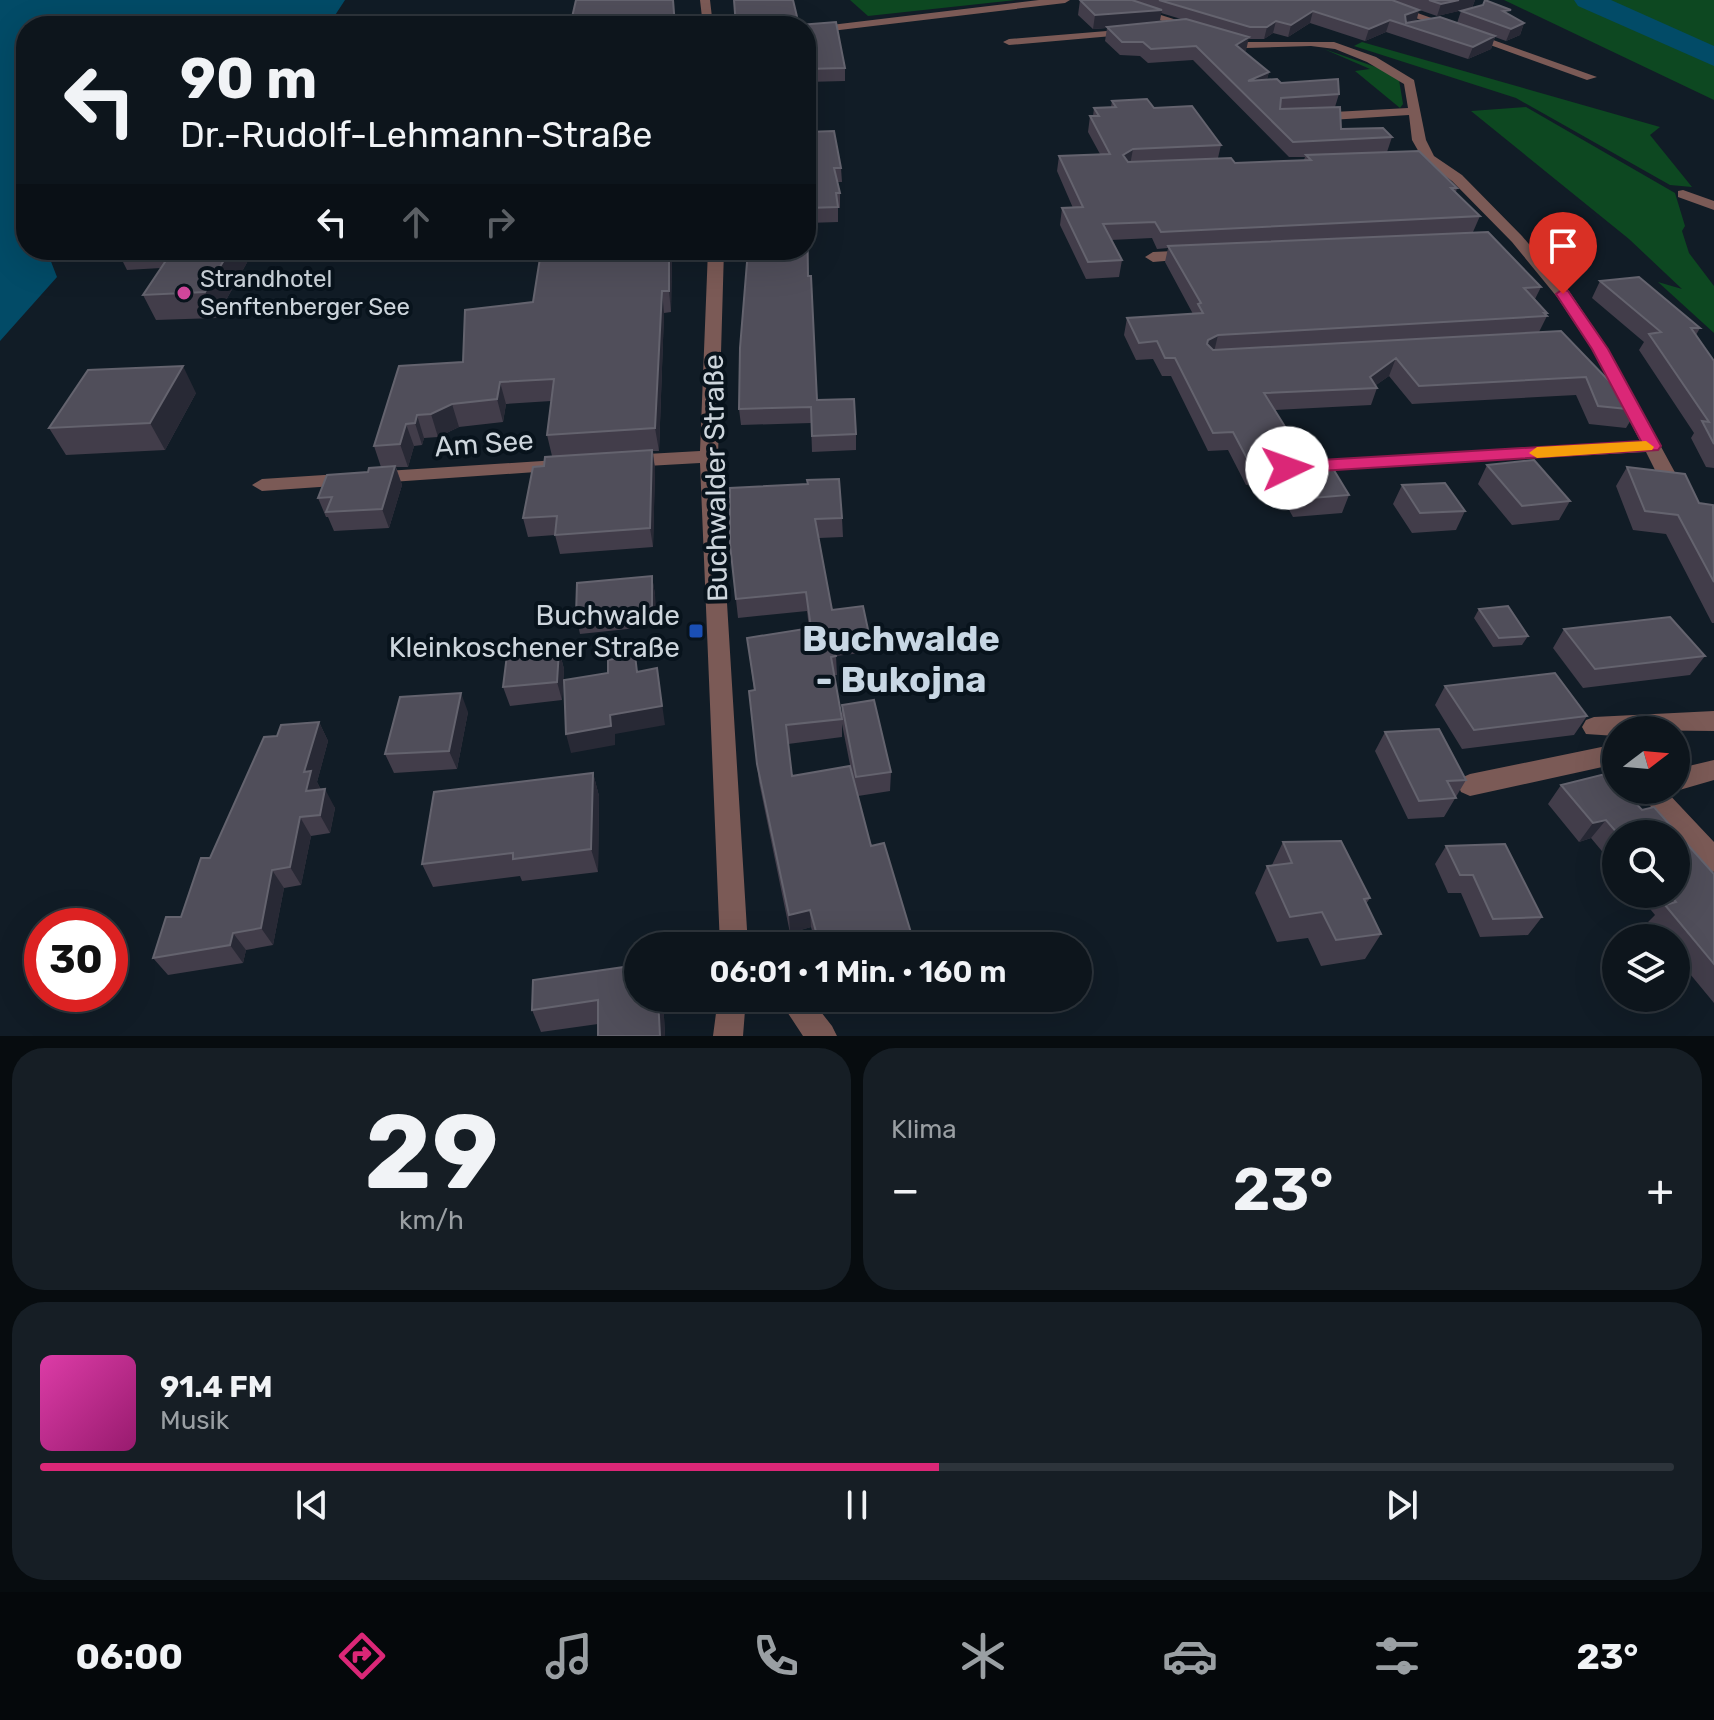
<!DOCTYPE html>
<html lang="de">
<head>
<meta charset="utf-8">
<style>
  :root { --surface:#0d151c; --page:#161e25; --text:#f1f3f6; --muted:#9a9fa3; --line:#2d343b; --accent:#db2777 }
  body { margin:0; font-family:Rubik,sans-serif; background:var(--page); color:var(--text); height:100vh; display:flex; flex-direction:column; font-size:30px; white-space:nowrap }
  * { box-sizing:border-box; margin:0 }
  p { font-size:26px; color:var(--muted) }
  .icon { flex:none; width:44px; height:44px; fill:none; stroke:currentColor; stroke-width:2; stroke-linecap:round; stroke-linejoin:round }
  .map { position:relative; height:1036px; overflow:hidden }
  .details { display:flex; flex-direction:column; gap:12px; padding:12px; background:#070c0f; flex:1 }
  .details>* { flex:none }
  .hud { position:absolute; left:16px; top:16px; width:800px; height:244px; border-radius:32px; box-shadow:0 8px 32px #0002,0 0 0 2px var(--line); background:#0d151c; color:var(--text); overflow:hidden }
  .needle { width:52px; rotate:74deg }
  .fabs { position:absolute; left:1602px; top:716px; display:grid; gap:16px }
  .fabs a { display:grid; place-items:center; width:88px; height:88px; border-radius:50%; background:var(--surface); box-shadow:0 8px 32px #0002,0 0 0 2px var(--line); font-size:40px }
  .speed { position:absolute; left:24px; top:908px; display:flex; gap:16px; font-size:40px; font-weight:700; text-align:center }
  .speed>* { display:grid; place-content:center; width:104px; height:104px; border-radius:50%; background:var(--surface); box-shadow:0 8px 32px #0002,0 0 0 2px var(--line); line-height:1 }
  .speed .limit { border:12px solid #d22; background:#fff; color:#111 }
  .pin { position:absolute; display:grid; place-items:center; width:68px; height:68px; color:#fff; margin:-82px -34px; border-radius:50% 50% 50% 0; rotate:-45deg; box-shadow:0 0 8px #0007 }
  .pin .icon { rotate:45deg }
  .me { position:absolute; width:88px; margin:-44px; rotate:87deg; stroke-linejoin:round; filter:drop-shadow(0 0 6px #0008) }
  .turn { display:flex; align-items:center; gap:28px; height:168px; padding:0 32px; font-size:36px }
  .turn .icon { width:104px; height:104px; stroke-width:2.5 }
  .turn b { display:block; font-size:56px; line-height:68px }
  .lanes { display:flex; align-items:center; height:76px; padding:0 32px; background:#0003; justify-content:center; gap:40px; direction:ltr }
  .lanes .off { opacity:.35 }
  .big { font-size:60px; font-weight:600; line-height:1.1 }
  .details .widget { flex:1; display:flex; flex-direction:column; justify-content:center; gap:12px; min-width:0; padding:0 28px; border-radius:32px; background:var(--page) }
  .details .dial { align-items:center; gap:0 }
  .dial b { font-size:104px; line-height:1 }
  .song { display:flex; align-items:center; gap:24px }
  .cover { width:96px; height:96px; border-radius:12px; background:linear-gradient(135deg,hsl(320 70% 55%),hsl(320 70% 35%)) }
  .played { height:8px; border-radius:4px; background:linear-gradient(90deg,var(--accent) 55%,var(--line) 55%) }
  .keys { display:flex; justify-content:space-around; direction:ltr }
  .heat { display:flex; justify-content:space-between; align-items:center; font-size:44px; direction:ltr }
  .details .tiles { flex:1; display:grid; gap:12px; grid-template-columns:1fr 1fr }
  .widget:last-child { grid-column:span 2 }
  .trip { position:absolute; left:624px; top:932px; width:468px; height:80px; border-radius:40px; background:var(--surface); box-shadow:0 8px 32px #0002,0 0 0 2px var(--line); font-weight:600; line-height:80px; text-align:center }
  .tabs { display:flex; height:128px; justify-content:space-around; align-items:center; background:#05080b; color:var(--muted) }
  .tabs .icon { width:56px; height:56px }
  .tabs .selected { color:var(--accent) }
  .tabs b { font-size:36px; color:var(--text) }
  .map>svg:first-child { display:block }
  .green { fill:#0d4821 }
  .water { fill:#024b67 }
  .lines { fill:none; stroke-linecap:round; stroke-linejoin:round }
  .river { fill:#024b67; fill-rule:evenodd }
  .minor { fill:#7b5a56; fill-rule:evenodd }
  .wall { fill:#423d4a; fill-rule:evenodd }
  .shaded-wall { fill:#282935 }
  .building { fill:#504e5a; stroke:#64636e; stroke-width:2 }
  .route { fill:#db2777; stroke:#8e194d; stroke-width:2 }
  .slow { fill:#f59e0b }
  .hotel-dot { fill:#d1479c; stroke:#08131c; stroke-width:3 }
  .transit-dot { fill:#1a4fb4; stroke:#08131c; stroke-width:3 }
  .labels { text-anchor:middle; stroke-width:8; stroke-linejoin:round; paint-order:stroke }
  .far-poi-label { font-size:24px; fill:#cdd5dc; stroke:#08131c; text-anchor:start }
  .street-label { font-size:28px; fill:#cdd5dc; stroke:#08131c }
  .poi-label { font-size:28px; fill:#cdd5dc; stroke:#08131c; text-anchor:end }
  .district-label { font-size:36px; font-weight:bold; fill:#c8d7e4; stroke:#08131c }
</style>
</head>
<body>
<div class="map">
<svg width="1714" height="1036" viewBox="0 0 1714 1036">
  <rect width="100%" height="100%" fill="#111c26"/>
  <path class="green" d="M850 0H1016L868 16Z
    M1504 0H1714V100Z
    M1362 42 1660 127 1650 135 1692 187 1670 185 1516 98 1354 46Z
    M1324 49 1390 72 1399 80 1403 104 1400 108 1355 71 1370 69Z
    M1526 107 1675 193 1685 226 1682 231 1689 253 1714 286V333L1658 282 1682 289 1629 239 1471 111Z"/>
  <path class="water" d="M0 0H345L328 26H26V250H53L50 259 57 277 0 341Z"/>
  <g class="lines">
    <path class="river" d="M1574 0H1611L1714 46V66L1578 6Z"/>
    <path class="minor" d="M700 0H710L713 26H703Z
      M1039 0H1070L1065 3 806 34V28Z
      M1097 0H1113L1247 42H1334L1376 57 1414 80 1426 140 1434 156 1462 175 1522 236 1569 291 1608 349 1678 478 1675 482H1661L1646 452 1280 472 1277 468 1280 464 1287 462 1640 441 1592 349 1557 297 1512 242 1452 181 1424 161 1412 140 1409 115 1315 121 1309 117 1315 113 1408 108 1404 84 1367 62 1335 49 1311 46 1246 48Z
      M1366 0H1381L1597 77 1587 80Z
      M1131 29 1135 30V34L1009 45 1003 42 1009 39Z
      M1683 190 1714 201V210L1678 197V191Z
      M708 250H724L718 456 748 946H720L700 463 629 467 620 461 629 455 700 451Z
      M1194 250 1199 252V258L1153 262 1145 257 1153 252Z
      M557 460 564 462 567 466 564 470 262 491 252 485 262 479Z
      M1714 711V731L1616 730V736L1586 734 1582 727 1586 720 1594 717Z
      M1616 744V764L1470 796 1461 792 1458 785 1461 778 1470 774Z
      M1714 760V780L1676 791 1675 790 1676 769Z
      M1636 790H1665L1714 842V872L1705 868Z
      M718 998H746L743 1036H713Z
      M778 998H810L832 1026 837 1036H803Z"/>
  </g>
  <path class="wall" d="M734 0H793L799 25 836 22 845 68V81L806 82V26H736Z
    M1080 0H1475L1472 8 1509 14 1524 23 1520 35 1506 41 1495 37 1491 49 1468 59 1386 32 1365 41 1310 23 1288 37 1273 33 1264 39H1248L1244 52 1269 72 1267 79 1339 94 1335 107 1341 129 1392 137 1387 152 1457 188 1456 192 1480 216 1473 232 1541 287 1535 299 1547 313 1546 315 1547 316 1539 332 1637 410 1626 428 1589 424 1576 395 1412 404 1389 376 1376 385 1377 388 1371 405 1275 410 1289 456 1311 468 1349 495 1342 513 1293 517 1274 483 1246 485 1228 450 1208 451 1171 376H1162L1153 359 1136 360 1124 335 1127 318 1193 314 1165 262 1168 248 1157 249 1152 238 1111 240 1122 260 1119 277 1086 279 1060 225 1062 208H1073L1057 171 1059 156 1100 154 1088 132 1090 116H1093L1094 108 1111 107 1112 101 1154 108 1221 145 1218 158 1235 163 1304 160 1305 157H1289L1193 60 1148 63 1140 56 1120 55 1105 41 1107 28 1093 29 1078 15ZM1405 5 1437 16 1471 8 1461 11 1457 23 1416 21ZM1161 13 1181 19 1160 21Z
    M807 132 841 168 842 182H837L840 193V208H838V222L808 223V276L817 400 856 434V450L812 452 811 423 741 425 739 409Z
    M117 250H254L216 318 156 320 143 295 161 268 127 270Z
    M446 250H499L498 254 448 258Z
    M582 250H672L671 312 664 313 659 451H653L655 469 653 547 560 554 555 535 528 537 523 518 544 466 552 456 547 435 551 401 506 404 503 422 459 427 438 437 424 438 422 445 414 446 408 467H396L402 485 389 528 334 531 328 517H326L318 498 368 472 381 467 374 446 463 362 533 302 581 256Z
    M1600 281 1700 328 1696 335 1714 361V468L1706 467 1691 438 1694 433 1639 350 1644 342 1592 298Z
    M196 393 165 450 66 455 49 428Z
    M1487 465 1570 501 1559 520 1512 525 1478 484Z
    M1627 467 1699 503 1714 506V623H1712L1666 534 1633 530 1616 486Z
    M1402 485 1465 511 1456 530 1412 533 1393 504Z
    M730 488 842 518 843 537 819 538 832 610 869 634V652L836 656 837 675H834L842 719V737L788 744 792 776 852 775 842 724V705L891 772 890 791 858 796 871 846 915 946H816L811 927 790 933 759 782 749 691 754 690 747 638 809 628 807 611 738 618 730 544Z
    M652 576 655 595 656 626 580 634 576 615Z
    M1479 609 1528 636 1522 645 1493 647 1474 618Z
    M1564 629 1705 656 1690 675 1583 688 1553 648Z
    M559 650 564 669 562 700 510 706 503 687Z
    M1445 686 1587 716 1574 735 1462 749 1435 705Z
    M468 712 457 769 394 773 385 754Z
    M319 722 328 741 317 782 321 790 335 808 330 833 311 836 301 885 284 888 273 945 246 950 243 963 168 975 153 958 181 917 210 858 277 736Z
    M1385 732 1466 780 1444 817 1408 819 1375 751Z
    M593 773 599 796 598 872 522 881 520 876 433 887 422 864Z
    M1609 773 1616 781V790H1624L1642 810 1654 807 1714 874V1003L1676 957V938H1661L1648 922 1655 915 1638 894H1676V834H1616V868L1591 838 1579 842 1548 804 1561 785Z
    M1283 842 1370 898 1366 904 1381 934 1365 959 1321 966 1308 938 1277 942 1255 893 1267 866 1272 865Z
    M1446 846 1542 917 1528 935 1480 937 1461 893H1448L1435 864Z
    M533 980 638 998H663L665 1036 598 1024 541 1032 532 1010Z"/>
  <path class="shaded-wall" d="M1459 0H1475L1472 8 1437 16 1441 4Z
    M1162 10 1159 24 1093 29 1095 15Z
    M1419 10 1416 23 1403 24 1405 15Z
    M1313 11 1310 23 1288 37 1291 25Z
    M1390 20 1386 32 1365 41 1369 29Z
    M1276 21 1273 33 1264 39 1267 27Z
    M1524 23 1520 35 1506 41 1511 29Z
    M1495 36 1491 49 1468 59 1473 47Z
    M1249 37 1246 51 1233 59 1236 45Z
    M1269 72 1265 86 1248 81Z
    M1133 149 1130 165 1123 155Z
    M230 250H254L216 318 205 292Z
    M669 250H672L671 312 669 291Z
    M662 291 664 313 659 451 655 428Z
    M1218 335 1214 352 1204 357 1208 340Z
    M1396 358 1389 376 1372 388 1370 377Z
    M183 366 196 393 165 450 150 423Z
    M500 382 506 404 503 422 497 399Z
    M452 404 459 427 438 437 431 414Z
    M417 415 424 438 422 445 415 423Z
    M406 424 414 446 408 467 400 444Z
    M1294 441 1288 459 1277 465 1280 448Z
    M652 450 655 469 653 547 650 528Z
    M395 466 402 485 389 528 382 509Z
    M652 576 655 595 656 626 652 607Z
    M559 650 564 669 562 700 557 682Z
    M657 668 665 725 615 734V745L571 753 566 734 610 715Z
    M461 693 468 712 457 769 449 751Z
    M319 722 328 741 317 782 321 790 306 791 304 772Z
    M593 773 599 796 598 872 591 849Z
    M325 789 335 808 330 833 320 815Z
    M300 817 311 836 301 885 290 867Z
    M1606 820 1591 838 1579 842 1593 823Z
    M272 870 284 888 273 945 261 928Z
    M810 910 811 927 790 933 789 915Z
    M233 933 246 950 243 963 230 945Z
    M658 998H663L665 1036H660Z"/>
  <path class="building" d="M576 0H673L675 26H570Z
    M734 0H793L799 25 836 22 845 68 806 69V26H736Z
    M1080 0H1132L1162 10 1095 15Z
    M1159 0H1392L1419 10 1405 15 1406 23 1440 17 1495 36 1473 47 1390 20 1369 29 1313 11 1291 25 1276 21 1267 27H1250Z
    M1429 0H1459L1441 4Z
    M1485 0 1511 10 1503 11 1524 23 1511 29 1461 11 1483 5Z
    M1186 19 1249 37 1236 45 1269 72 1248 81 1277 79 1281 83 1338 79 1339 94 1281 98 1280 109 1340 107 1341 129 1383 128 1392 137 1293 142 1196 46 1151 49 1143 42H1122L1107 27Z
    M1147 99 1154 108 1192 106 1221 145 1133 149 1123 155 1128 162 1231 158 1235 163 1311 160 1306 155 1419 151 1457 188H1451L1480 216 1161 232 1155 222 1103 224 1122 260 1088 262 1062 208 1083 207 1059 156 1110 154 1090 116H1099L1094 108 1116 107 1112 101Z
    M806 125 807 132 834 131 841 168H834L840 193H836L838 207 807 208 808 276H811L817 400 854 399 856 434 812 436 811 407 739 409 740 348 748 250H806Z
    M1488 232 1541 287 1524 288 1547 313H1544L1547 316 1218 335 1208 340 1207 344 1213 350 1561 331 1637 410 1598 406 1586 377 1419 386 1396 358 1370 377 1377 388 1264 393 1294 441 1280 448 1283 456H1304L1311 468 1332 467 1349 495 1300 499 1280 465 1251 466 1233 432 1213 433 1175 358H1165L1157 341 1139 343 1127 318 1203 313 1198 304 1201 303 1168 246Z
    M173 250H230L205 292 143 295Z
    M582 250H669V291H662L655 428 547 435 554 379 500 382 497 399 452 404 431 414 417 415 415 423 406 424 400 444 374 446 399 366 463 362 465 310 533 302 540 258 581 256Z
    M1639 277 1700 328H1691L1714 361V444L1702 421 1709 422 1649 334 1661 332 1600 281Z
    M183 366 150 423 49 428 88 370Z
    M652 450 650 528 555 535 557 516 523 518 533 467 544 466 545 457Z
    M1534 460 1570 501 1522 506 1487 465Z
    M395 466 382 509 326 512 332 497 318 498 327 475 368 472 369 468Z
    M1627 467 1685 474 1699 503 1713 505 1714 582 1678 515 1645 511Z
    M839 479 842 518 815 519 832 610 863 606 869 634 832 638 836 656 831 657 842 719 786 725 792 776 850 766 871 846 884 843 915 946H820L810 910 789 915 757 764 749 691 755 690 747 638 811 628 806 592 736 599 730 544V488L808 484 807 480Z
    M1445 483 1465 511 1420 513 1402 485Z
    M652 576V607L576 615 577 583Z
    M1508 606 1528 636 1499 638 1479 609Z
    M1670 617 1705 656 1595 669 1564 629Z
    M559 650 557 682 503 687 507 655Z
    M635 655 637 672 657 668 662 706 610 715 611 726 566 734 564 680 608 673V660Z
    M1555 673 1587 716 1474 730 1445 686Z
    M461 693 449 751 385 754 400 697Z
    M874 700 891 772 856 777 842 705Z
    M319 722 304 772 311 771 306 791 325 789 320 815 300 817 290 867 272 870 261 928 233 933 230 945 153 958 166 917H181L201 858H210L264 737 277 736 281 725Z
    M1439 729 1466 780 1447 781 1456 798 1419 801 1385 732Z
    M593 773 591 849 513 859V853L422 864 434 792Z
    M1609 773 1616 781V790H1624L1642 810 1654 807 1714 874V964L1665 905 1676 902 1669 894H1676V834H1618L1606 820 1593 823 1561 785Z
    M1341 841 1370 898 1364 899 1381 934 1336 940 1322 912 1290 917 1267 866 1292 863 1283 842Z
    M1505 844 1542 917 1493 919 1473 875H1460L1446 846Z
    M638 965V998H658L660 1036H598V1000L532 1010 533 980Z"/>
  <path class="route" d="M1563 289 1568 291 1608 349 1661 446 1658 450 1287 473 1279 468 1287 462 1641 441 1592 349 1556 294Z"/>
  <path class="slow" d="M1646 441 1654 447 1652 450 1537 458 1529 453 1537 447Z"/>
  <circle class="hotel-dot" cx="184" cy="293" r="8"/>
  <rect class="transit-dot" x="688" y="623" width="16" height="16" rx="4"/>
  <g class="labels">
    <g class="far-poi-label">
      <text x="200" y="287">Strandhotel<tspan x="200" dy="28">Senftenberger See</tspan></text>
    </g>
    <g class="street-label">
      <text transform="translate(484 443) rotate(-4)" y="10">Am See</text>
      <text transform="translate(715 478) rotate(-91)" y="10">Buchwalder Straße</text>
    </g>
    <g class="poi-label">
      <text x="680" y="625">Buchwalde<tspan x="680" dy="32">Kleinkoschener Straße</tspan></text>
    </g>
    <g class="district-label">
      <text x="901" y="651">Buchwalde<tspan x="901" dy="41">- Bukojna</tspan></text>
    </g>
  </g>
</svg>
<div class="fabs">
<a><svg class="needle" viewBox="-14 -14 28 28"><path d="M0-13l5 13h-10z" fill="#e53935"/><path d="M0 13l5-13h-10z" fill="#9a9fa3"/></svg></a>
<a><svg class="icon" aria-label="search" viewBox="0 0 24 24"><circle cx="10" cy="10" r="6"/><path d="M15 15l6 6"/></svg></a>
<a><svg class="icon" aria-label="layers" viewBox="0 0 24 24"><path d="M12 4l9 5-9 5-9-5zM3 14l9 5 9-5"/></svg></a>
</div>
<div class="speed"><div class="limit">30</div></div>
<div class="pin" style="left:1563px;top:294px;background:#d93025"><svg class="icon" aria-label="arrive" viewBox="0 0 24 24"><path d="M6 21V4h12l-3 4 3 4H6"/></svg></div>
<svg class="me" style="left:1287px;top:468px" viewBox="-20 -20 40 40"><circle r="19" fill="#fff"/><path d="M0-13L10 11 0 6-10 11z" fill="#db2777"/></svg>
<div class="trip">06:01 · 1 Min. · 160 m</div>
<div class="hud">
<div class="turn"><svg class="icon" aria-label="left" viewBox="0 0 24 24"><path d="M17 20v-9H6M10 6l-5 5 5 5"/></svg><div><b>90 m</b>Dr.-Rudolf-Lehmann-Straße</div></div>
<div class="lanes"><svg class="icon" aria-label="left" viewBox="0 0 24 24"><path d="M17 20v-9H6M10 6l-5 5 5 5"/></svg><svg class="icon off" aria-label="ahead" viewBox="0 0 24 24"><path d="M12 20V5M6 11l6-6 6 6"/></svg><svg class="icon off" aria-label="right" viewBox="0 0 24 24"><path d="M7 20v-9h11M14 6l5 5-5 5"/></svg></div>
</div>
</div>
<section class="details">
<div class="tiles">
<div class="widget dial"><b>29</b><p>km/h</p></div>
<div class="widget"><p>Klima</p>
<div class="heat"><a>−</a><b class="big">23°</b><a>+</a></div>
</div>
<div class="widget">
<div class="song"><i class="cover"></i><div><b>91.4 FM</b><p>Musik</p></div></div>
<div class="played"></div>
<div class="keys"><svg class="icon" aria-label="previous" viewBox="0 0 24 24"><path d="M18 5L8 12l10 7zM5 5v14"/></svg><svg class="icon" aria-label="pause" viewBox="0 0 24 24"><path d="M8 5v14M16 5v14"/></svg><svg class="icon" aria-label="next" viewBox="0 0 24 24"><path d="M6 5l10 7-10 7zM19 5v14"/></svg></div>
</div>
</div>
</section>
<nav class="tabs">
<b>06:00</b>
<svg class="icon selected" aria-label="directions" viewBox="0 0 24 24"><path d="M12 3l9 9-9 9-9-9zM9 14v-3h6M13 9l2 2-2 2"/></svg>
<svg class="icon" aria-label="music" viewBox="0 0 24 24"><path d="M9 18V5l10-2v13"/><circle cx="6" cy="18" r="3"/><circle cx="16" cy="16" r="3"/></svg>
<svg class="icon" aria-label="phone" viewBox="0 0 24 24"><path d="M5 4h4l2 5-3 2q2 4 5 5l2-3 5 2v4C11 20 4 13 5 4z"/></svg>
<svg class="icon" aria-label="climate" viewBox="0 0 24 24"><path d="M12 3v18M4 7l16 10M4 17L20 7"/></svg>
<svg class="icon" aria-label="car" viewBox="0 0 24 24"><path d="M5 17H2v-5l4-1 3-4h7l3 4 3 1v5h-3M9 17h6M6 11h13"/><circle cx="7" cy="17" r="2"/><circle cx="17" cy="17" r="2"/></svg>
<svg class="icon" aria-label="filters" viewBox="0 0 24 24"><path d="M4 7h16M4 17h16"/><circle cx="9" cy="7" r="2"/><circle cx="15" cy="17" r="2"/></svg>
<b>23°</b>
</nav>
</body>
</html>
